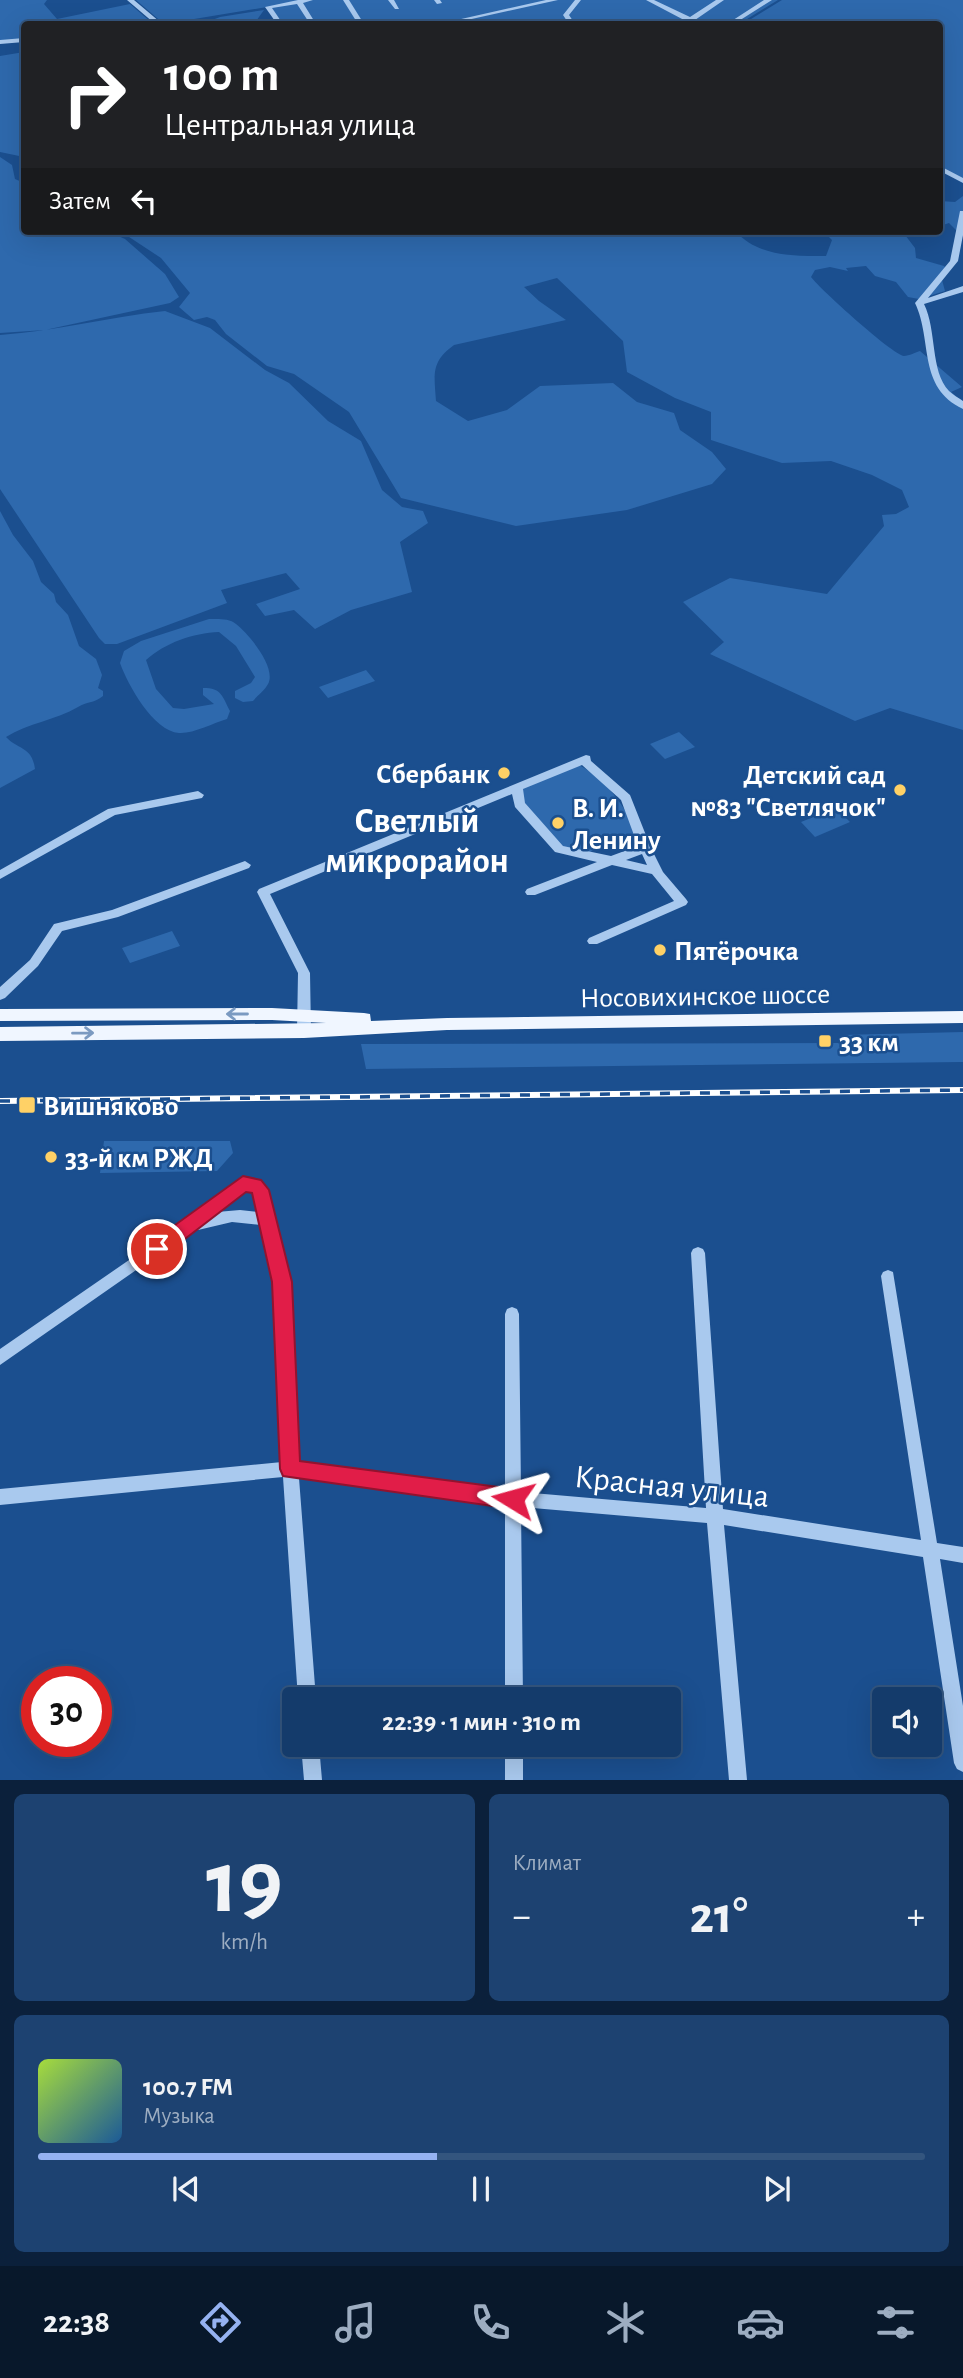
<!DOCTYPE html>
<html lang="ru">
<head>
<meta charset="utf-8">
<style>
  :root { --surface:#143b6b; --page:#1d4271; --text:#f1f3f6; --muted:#9dadc1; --line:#33557e; --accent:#95b2f1 }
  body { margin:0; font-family:"Alegreya Sans",sans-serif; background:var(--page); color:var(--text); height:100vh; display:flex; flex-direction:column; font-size:26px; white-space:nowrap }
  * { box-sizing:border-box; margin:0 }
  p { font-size:23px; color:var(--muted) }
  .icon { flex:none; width:38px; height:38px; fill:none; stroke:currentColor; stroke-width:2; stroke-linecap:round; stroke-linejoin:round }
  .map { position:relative; height:1780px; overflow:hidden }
  .panel { display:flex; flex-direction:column; gap:14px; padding:14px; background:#0b203b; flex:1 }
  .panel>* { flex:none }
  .guide { position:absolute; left:21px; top:21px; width:922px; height:214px; border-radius:7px; box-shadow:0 7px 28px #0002,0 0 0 2px var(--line); background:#202124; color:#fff; overflow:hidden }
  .fabs { position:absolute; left:872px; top:1687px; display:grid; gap:14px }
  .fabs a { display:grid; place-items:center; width:70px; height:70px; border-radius:7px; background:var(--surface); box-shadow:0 7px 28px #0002,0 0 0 2px var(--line); font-size:35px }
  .speed { position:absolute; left:21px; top:1666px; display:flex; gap:14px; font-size:35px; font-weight:700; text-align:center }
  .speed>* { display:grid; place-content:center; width:91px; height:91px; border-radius:50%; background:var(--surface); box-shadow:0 7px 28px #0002,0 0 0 2px var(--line); line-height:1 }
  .speed .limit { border:10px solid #d22; background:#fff; color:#111 }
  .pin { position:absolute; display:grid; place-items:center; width:60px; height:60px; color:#fff; margin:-30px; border:4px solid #fff; border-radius:50%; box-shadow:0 2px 7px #0007 }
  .me { position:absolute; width:77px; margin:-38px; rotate:278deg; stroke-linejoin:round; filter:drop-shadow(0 0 5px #0008) }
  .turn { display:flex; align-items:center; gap:24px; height:147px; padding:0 28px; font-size:32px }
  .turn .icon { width:91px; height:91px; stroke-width:2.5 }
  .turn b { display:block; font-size:49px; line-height:60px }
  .then { display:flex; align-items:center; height:66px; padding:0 28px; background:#0003; gap:14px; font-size:26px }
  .big { font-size:52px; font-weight:700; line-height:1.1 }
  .panel .widget { flex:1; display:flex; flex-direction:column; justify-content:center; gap:10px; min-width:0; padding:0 24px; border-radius:10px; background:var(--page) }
  .panel .dial { align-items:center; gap:0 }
  .dial b { font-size:91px; line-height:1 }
  .song { display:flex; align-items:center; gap:21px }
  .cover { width:84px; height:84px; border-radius:10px; background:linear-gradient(135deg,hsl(80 70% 55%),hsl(210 70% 35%)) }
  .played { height:7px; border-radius:4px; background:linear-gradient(90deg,var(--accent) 45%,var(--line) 45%) }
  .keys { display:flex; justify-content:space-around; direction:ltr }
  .heat { display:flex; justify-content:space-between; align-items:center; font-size:38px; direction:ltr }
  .panel .tiles { flex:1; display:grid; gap:14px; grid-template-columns:1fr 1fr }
  .widget:last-child { grid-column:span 2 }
  .trip { position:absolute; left:282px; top:1687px; width:399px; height:70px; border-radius:7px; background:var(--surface); box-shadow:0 7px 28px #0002,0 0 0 2px var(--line); font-weight:700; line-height:70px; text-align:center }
  .tabs { display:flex; height:112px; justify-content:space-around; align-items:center; background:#08182b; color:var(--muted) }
  .tabs .icon { width:49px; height:49px }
  .tabs .on { color:var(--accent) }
  .tabs b { font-size:32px; color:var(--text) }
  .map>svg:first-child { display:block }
  .green { fill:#2e69ad }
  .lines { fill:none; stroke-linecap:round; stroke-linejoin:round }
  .minor { fill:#a9c9ee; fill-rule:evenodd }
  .major { fill:#f0f6ff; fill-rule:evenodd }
  .rail-casing { stroke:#fff; stroke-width:6 }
  .rail { stroke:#1b4f8f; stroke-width:3.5; stroke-dasharray:10; stroke-linecap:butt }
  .oneway { stroke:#7b9ac1 }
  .route { fill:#e11d48; stroke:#92132f; stroke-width:2 }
  .poi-dot { fill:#ffd166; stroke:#1b4f8f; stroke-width:2.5 }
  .labels { text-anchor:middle; stroke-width:5; stroke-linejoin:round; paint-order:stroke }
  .poi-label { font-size:28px; font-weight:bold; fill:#fff; stroke:#1b4f8f; text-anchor:start }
  .street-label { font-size:28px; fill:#fff; stroke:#1b4f8f }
  .near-street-label { font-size:33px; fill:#fff; stroke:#1b4f8f }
  .district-label { font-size:35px; font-weight:bold; fill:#fff; stroke:#1b4f8f }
</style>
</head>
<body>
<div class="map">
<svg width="963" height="1780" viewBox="0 0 963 1780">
  <rect width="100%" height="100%" fill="#1b4f8f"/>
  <path class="green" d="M0 0H47L44 4 57 19 130 4 152 23 24 24V39L0 41Z
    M136 0H778L739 24H281L284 23 267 7 164 24Z
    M782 0H963V179L940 167V24H743Z
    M264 10 254 24H202L220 17Z
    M24 52V157L0 152V56Z
    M0 157 12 165 15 179 24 183V231H107L125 239 165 274 179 297 170 303 45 330 0 333Z
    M963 196V237L949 223 940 226 942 218 940 216V201L955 202Z
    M120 231H735C759 257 793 256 826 256L832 240 823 231H902L915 248 916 258 944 266 948 271 942 280 945 291 919 299 908 297 896 282 875 276 866 266 846 268 848 271 830 267 815 270 811 277C820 289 893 355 904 356 909 356 916 352 920 351L962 387 951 392 963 402V730L890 708 855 721 710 654 724 642 683 602 730 578 827 594 884 526 882 515 896 514 909 507 902 490 872 475 831 461 782 463 711 440V412L675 398 627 372 623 341 557 278 524 287 539 301 566 320 454 345C431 362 434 373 436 401L468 421 507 410 540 386 613 383 637 402 674 413 680 430 712 452 726 469 712 484 627 510 516 526 401 498 349 412 294 374 267 366 226 334 215 320 207 317 194 320 179 307 190 293 161 258Z
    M165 311 210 328 265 370 289 383 328 421 361 441 382 490 402 507 423 511 428 523 400 542 412 592 351 610 315 629 294 610 265 616 256 604 300 589 286 573 221 590 227 603 117 644H105L99 638 0 489V335C56 331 109 317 165 311Z
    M0 511 13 535 33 561 41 582 54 594 56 602 68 615 79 646 96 659 102 675 98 688 103 691V696C93 704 87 701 78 707 56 720 28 723 6 737 18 750 32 746 35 769L0 788Z
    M209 619C218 619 229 618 236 624 249 634 277 668 268 684 265 690 257 696 253 701L243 702 235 698V691L251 683 255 677 236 646 219 632C193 633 165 643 146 660L156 689 173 708 184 709 214 704 203 695V688C222 688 222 696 230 711L227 719C213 723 193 734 179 733 153 731 128 685 120 663L124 651 141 641Z
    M366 670 375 681 328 698 319 687Z
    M679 732 695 747 665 759 650 744Z
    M579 765C608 781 622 804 638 832L580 856C554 844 524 818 521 788Z
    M836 808 850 822 815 837 801 822Z
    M172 931 180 946 130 963 122 948Z
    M963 1032V1062L366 1069 361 1044 841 1043V1035Z
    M104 1141H230L233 1153 217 1171 100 1173Z"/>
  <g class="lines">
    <path class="minor" d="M127 0H134L160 22V24H153L154 23Z
      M298 0H313L303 3 316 24H310L297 4 272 8 283 24H277L265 7Z
      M343 0H349L364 24H358Z
      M388 0H394L399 9H395Z
      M434 0H440L442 3 437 4Z
      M546 0H558L449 24H439Z
      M575 0H581L569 15 575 24H569L563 15Z
      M646 0H654L690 17 716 0H724L695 20 702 24 690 22 675 24 684 20Z
      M764 0H772L734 24H727Z
      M24 38V42L0 44V40Z
      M940 166 963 178V183L940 171Z
      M960 211H963V235L958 261 928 298 963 286V292L924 304C937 330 930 371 949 391 953 395 959 398 963 401V409C917 387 933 341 915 303L950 261Z
      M586 755 590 756 591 761 630 795 651 848 663 872 686 899 688 902 686 905 597 944H589L587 941 589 938 674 901 652 874 612 865 535 895H527L525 892 527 889 597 862 555 852 515 807 512 794 270 894 310 973 311 1031 309 1035H299L297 1031 298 973 257 892 259 889ZM582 765 621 800 638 846 611 856 563 846 525 803 523 789ZM642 854 647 865 626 860Z
      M198 791 204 795 202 798 115 815 0 879V870L108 809Z
      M245 861 251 865 249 868 118 917 62 931 38 966 5 998 0 1000V987L30 960 54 924 112 910Z
      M251 1177 265 1186 267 1190 289 1282 298 1463 505 1490V1314L507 1309 512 1307 517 1309 519 1314 521 1492 706 1508 691 1253 693 1249 698 1247 703 1249 705 1253 723 1509 921 1540 881 1276 883 1272 888 1270 893 1272 937 1543 963 1547V1563L940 1559 963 1706V1772L957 1769 954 1763 923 1557 724 1525 747 1780H729L707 1523 521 1507 523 1699H505V1506L299 1478 316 1699H298L283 1477 0 1505V1489L282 1462 275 1282 261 1225 232 1222 198 1230 195 1229 0 1365V1349L174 1229 238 1180ZM246 1189 254 1193 258 1212 240 1210 217 1212Z
      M301 1745H319L322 1780H304Z
      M505 1745H523V1780H505Z"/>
    <path class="major" d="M272 1008 364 1013 370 1014 371 1021 447 1018 963 1011V1023L447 1030 304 1038 0 1041V1027L326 1023 272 1020 0 1021V1009Z"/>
    <g class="rail-casing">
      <path id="rail" d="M0 1101 963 1090"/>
    </g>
    <use href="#rail" class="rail"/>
  </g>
  <defs><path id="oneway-shaft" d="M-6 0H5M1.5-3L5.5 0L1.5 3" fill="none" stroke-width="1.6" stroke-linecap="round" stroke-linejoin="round" transform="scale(1.75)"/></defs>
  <g class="oneway">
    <use href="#oneway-shaft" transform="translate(237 1014) rotate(180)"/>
    <use href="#oneway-shaft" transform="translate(83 1033) rotate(-1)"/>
  </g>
  <path class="route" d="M243 1176 261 1180 269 1190 292 1282 300 1461 513 1489 520 1492 523 1499 520 1506 513 1509 283 1476 280 1469 272 1282 252 1193 246 1192 164 1255 157 1257 150 1255 148 1249 150 1243Z"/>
  <g class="poi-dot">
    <circle cx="504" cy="773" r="7"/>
    <circle cx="900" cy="790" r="7"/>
    <circle cx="558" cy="823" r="7"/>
    <circle cx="660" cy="950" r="7"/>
    <rect x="818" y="1034" width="14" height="14" rx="3.5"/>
    <rect x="18" y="1096" width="18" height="18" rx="3.5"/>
    <circle cx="51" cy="1157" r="7"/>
  </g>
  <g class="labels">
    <g class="poi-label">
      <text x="490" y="783" text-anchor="end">Сбербанк</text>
      <text x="886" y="784" text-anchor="end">Детский сад<tspan x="886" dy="32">№83 "Светлячок"</tspan></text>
      <text x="572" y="817">В. И.<tspan x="572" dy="32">Ленину</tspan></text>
      <text x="674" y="960">Пятёрочка</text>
      <text x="839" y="1051">33 км</text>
      <text x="43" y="1115">Вишняково</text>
      <text x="65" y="1167">33-й км РЖД</text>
    </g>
    <g class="street-label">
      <text transform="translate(705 995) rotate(-1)" y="10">Носовихинское шоссе</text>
    </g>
    <g class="near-street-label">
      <text transform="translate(672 1485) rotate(6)" y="12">Красная улица</text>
    </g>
    <g class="district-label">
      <text x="417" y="832">Светлый<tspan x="417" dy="40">микрорайон</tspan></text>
    </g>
  </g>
</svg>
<div class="fabs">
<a><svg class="icon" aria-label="sound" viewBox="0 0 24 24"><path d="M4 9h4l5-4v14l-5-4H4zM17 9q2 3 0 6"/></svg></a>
</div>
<div class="speed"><div class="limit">30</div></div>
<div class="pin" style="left:157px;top:1249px;background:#d93025"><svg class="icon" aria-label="arrive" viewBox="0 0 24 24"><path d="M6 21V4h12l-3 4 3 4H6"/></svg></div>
<svg class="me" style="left:513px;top:1499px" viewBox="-20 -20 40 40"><path d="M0-17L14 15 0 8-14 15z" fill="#e11d48" stroke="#fff" stroke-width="4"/></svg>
<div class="trip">22:39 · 1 мин · 310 m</div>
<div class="guide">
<div class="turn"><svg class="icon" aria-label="right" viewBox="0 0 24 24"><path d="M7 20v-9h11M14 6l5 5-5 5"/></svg><div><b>100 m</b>Центральная улица</div></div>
<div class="then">Затем<svg class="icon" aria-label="left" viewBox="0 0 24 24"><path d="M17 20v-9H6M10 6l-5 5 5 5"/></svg></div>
</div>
</div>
<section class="panel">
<div class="tiles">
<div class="widget dial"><b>19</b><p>km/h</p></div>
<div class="widget"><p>Климат</p>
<div class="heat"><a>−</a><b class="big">21°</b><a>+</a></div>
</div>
<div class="widget">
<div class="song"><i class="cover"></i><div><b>100.7 FM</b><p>Музыка</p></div></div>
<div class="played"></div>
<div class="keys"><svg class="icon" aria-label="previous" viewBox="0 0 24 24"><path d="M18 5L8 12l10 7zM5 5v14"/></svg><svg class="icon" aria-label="pause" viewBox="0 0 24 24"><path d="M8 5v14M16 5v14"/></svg><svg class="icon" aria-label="next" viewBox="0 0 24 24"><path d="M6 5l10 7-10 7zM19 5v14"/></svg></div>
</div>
</div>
</section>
<nav class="tabs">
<b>22:38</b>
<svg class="icon on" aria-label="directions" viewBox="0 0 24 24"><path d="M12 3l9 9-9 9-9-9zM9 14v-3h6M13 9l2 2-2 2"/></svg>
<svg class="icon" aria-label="music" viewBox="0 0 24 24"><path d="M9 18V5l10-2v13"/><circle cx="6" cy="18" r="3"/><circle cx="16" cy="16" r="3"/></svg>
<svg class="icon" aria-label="phone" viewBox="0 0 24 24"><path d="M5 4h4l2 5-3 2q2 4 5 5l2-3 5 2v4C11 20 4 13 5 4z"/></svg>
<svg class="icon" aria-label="climate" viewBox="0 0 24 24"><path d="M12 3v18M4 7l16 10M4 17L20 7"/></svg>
<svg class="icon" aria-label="car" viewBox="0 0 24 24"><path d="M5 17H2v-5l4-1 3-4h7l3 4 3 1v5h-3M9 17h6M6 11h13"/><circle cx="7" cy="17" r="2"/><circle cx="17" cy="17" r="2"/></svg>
<svg class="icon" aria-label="filters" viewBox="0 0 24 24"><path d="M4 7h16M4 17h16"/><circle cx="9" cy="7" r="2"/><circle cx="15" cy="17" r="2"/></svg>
</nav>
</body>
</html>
